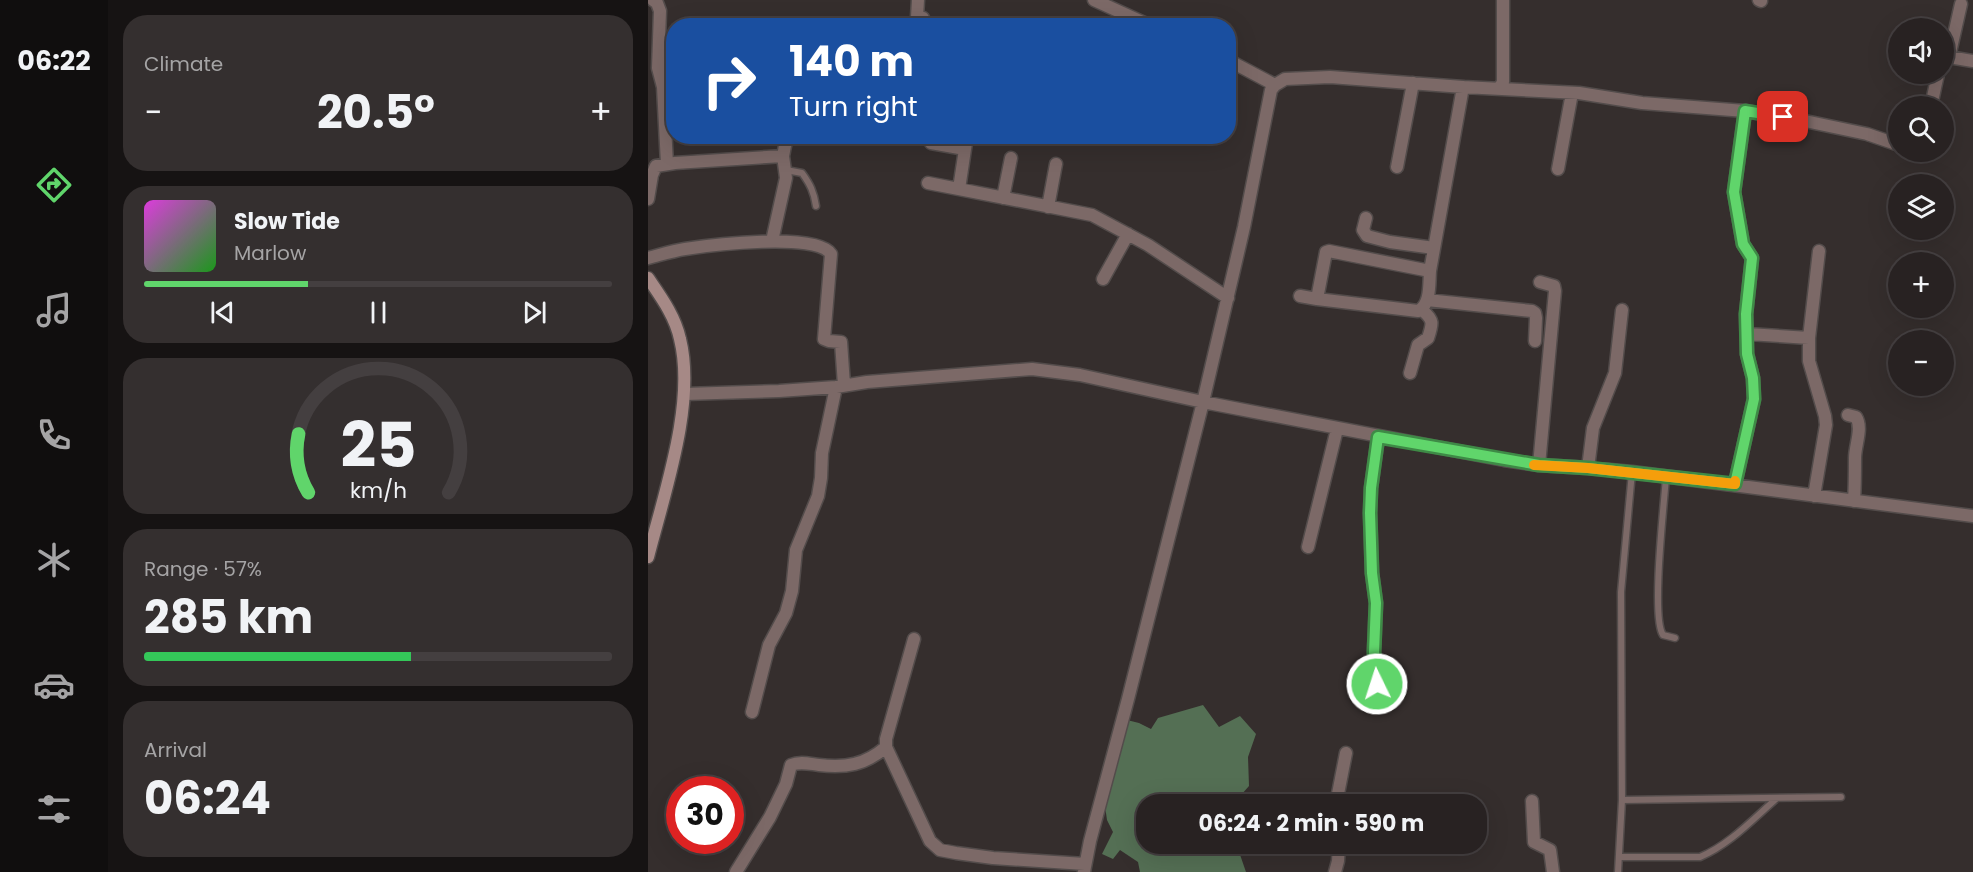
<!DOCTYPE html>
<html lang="en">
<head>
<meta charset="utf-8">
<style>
  :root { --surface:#282222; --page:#342f2f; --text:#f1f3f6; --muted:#a5a4a5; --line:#443f40; --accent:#60d56b }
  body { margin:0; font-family:Poppins,sans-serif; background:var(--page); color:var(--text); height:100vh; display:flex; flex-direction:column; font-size:22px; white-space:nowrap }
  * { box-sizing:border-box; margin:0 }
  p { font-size:20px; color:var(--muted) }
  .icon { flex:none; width:33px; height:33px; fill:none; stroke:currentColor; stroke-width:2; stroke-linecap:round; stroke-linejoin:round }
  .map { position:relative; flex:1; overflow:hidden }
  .side { display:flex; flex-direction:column; gap:15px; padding:15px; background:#161313; width:540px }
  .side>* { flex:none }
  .hud { position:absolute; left:18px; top:18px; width:570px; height:126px; border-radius:24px; box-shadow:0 6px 24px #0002,0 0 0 2px var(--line); background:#1a4fa0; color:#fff; overflow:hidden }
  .fabs { position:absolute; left:1240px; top:18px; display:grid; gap:12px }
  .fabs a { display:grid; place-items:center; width:66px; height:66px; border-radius:50%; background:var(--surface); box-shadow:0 6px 24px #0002,0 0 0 2px var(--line); font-size:30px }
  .speed { position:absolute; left:18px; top:776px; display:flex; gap:12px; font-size:30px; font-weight:700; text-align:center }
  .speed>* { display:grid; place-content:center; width:78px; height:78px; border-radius:50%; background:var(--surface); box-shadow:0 6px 24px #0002,0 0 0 2px var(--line); line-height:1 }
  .speed .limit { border:9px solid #d22; background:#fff; color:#111 }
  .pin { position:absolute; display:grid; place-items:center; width:51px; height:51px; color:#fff; margin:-26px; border-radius:12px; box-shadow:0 3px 9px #0006 }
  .me { position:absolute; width:66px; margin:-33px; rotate:356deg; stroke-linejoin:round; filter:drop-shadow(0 0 4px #0008) }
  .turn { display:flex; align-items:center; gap:21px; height:126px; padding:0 24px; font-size:27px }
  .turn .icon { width:78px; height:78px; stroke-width:2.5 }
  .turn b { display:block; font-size:42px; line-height:51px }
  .big { font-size:45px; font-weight:700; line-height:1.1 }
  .side .card { flex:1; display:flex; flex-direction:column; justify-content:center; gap:9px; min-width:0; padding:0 21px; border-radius:24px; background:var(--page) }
  .side .dial { align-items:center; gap:0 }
  .dial svg { height:156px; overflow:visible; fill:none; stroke:var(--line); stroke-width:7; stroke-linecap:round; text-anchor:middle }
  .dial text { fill:var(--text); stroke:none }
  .song { display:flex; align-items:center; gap:18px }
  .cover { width:72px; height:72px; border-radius:9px; background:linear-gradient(135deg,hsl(300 70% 55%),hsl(120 70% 35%)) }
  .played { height:6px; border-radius:3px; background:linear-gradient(90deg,var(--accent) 35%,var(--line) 35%) }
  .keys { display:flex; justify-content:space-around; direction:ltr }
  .heat { display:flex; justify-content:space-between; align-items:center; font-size:33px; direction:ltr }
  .charge { height:9px; border-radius:4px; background:linear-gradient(90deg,#34c759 57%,var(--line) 0) }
  .trip { position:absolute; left:488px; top:794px; width:351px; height:60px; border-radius:24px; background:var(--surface); box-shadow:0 6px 24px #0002,0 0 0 2px var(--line); font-weight:700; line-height:60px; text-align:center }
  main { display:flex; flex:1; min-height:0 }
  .menu { display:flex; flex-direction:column; width:108px; justify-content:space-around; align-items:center; background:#100e0e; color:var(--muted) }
  .menu .icon { width:42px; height:42px }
  .menu .on { color:var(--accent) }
  .menu b { font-size:27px; color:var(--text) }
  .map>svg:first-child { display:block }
  .forest { fill:#546f54 }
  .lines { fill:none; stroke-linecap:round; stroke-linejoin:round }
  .lane-casing { stroke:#534c4b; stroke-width:9 }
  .street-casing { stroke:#534c4b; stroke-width:15 }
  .secondary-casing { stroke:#534c4b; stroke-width:15 }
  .lane { stroke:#7c6967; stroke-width:6 }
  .street { stroke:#7c6967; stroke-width:12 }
  .secondary { stroke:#a68986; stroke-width:12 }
  .route-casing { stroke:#3e8a46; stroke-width:15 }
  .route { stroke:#60d56b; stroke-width:10 }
  .slow { stroke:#f59e0b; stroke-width:10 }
</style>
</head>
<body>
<main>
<nav class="menu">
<b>06:22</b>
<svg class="icon on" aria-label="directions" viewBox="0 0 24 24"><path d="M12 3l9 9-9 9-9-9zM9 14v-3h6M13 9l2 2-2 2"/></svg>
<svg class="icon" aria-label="music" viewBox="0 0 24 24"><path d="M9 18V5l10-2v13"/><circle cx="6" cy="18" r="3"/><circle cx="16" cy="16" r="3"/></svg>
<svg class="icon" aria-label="phone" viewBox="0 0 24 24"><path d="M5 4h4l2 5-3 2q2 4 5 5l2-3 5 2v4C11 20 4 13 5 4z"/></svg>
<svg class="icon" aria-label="climate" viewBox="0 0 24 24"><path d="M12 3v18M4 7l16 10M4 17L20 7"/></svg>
<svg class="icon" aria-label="car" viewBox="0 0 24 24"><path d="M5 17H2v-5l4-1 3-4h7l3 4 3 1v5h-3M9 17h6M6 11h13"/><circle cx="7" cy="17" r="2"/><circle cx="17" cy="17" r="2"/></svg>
<svg class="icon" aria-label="filters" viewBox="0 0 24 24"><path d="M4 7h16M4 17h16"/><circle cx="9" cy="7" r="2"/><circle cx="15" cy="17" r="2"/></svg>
</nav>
<section class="side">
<div class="card"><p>Climate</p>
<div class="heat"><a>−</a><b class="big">20.5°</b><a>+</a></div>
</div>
<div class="card">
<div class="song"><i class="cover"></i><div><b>Slow Tide</b><p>Marlow</p></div></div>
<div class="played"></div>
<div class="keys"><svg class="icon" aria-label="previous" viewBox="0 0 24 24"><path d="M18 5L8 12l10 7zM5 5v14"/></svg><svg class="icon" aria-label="pause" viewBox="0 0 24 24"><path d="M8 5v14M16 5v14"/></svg><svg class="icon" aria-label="next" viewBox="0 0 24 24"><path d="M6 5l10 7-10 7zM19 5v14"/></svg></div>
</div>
<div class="card dial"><svg viewBox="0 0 100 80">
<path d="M14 69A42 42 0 1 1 86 69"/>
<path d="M14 69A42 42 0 0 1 9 39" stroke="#60d56b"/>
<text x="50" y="56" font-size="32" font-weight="700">25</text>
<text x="50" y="72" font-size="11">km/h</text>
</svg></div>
<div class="card"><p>Range · 57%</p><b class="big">285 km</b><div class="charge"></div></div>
<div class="card"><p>Arrival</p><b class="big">06:24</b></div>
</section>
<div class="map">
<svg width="1325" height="872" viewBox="0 0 1325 872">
  <rect width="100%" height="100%" fill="#352e2d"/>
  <path class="forest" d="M555 705 571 727 592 716 608 734 600 757 601 786 585 804H498V843H588L598 872H492L490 862 472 850 465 859 454 854 465 832 459 820 457 806 479 720 491 723 503 729 510 718Z"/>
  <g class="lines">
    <g class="lane-casing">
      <path id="lane" d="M138 170 154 173C162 184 166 192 168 206
        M1018 477C1016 505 1003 617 1015 635L1027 638
        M974 800 1193 797
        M971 857H1052C1081 845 1104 820 1128 799
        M970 872 974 800 973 592 984 472"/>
    </g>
    <g class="street-casing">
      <path id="street" d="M5 0 9 3 12 11 10 68 15 87 19 164
        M270 0 269 17 275 18 274 26
        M446 0 503 26
        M1111 0 1113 1
        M11 55 26 57
        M1301 57 1313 4
        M1296 59 1301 57 1325 61
        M580 60 627 85
        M851 89 855 82V0
        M1283 106 1290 74
        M283 143 317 149
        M749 167 765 83
        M910 169 924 93
        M280 183 444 215 500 245 580 298
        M311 189 319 136
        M355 198 363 158
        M0 199 4 175 8 166 27 163 135 156 139 136
        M400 207 408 164
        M718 218 715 230 719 236 742 242 786 248
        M124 241 138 178 135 156
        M0 258C12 255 24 251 37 249 62 245 169 232 183 254L176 339 181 341 193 342 196 385
        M782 271 681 251 678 252 669 299 770 311C783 305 781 284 782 271L815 87
        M455 279 480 234
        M652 296 669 299
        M779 300 884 311 887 313 888 318 887 341
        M1100 334 1161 338
        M762 373 770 345 780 338C785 323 786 320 774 310
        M37 394 131 391 188 387 219 382 384 369 432 375 555 402 596 227 623 90 627 85 637 79 682 77 815 87 931 93 994 103 1097 111 1157 121 1219 134 1251 145
        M1200 415 1208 417C1215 428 1207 445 1207 458 1207 472 1207 486 1206 501
        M891 465 907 291 906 286 892 282
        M940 468 945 428 967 373 974 310
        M1087 484 1106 399 1105 378 1099 354 1098 314 1104 258 1095 244 1086 192 1097 111
        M1166 496 1178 425 1177 416 1161 361V338L1171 251
        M660 547 689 429
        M266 639 238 739V747L282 841 292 850 308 853 345 858 437 864
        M729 684 726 652 728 603 724 573 722 513 723 488 730 437
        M104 712 121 645 138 613 144 591 148 550 170 496 173 478 174 453 188 387
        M884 801 886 842 902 850 905 872
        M688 804 698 753
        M88 872 122 817 138 784 143 765C152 761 162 764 171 765 198 768 217 765 238 747
        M436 872 442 841 480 699 555 402 856 460 891 465 940 468 984 472 1325 516
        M687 872 690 861 691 843"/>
    </g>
    <g class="secondary-casing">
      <path id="secondary" d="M0 278C13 297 27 316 32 339 48 403 16 494 0 557"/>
    </g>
    <use href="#lane" class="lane"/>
    <use href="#street" class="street"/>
    <use href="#secondary" class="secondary"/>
  </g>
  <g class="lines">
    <g class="route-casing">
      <path id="route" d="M729 684 726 652 728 603 724 573 722 513 723 488 730 437 891 465 940 468 1087 484 1106 399 1105 378 1099 354 1098 314 1104 258 1095 244 1086 192 1097 111 1135 117"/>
    </g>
    <use href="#route" class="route"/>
    <path class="slow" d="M886 465 940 468 1087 484V481"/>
  </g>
</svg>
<div class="fabs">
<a><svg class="icon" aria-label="sound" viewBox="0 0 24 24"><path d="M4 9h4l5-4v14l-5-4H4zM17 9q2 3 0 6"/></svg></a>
<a><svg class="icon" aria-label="search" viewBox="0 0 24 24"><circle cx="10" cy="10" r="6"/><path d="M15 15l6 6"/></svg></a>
<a><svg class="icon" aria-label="layers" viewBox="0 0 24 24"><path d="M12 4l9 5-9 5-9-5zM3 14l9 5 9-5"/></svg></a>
<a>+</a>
<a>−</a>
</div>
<div class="speed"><div class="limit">30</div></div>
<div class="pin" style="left:1135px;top:117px;background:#d93025"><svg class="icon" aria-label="arrive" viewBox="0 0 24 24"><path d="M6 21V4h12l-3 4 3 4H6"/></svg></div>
<svg class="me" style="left:729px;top:684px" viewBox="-20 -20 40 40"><circle r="17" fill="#60d56b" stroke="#fff" stroke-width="3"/><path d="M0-11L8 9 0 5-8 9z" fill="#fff"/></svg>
<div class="trip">06:24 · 2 min · 590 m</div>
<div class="hud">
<div class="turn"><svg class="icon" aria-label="right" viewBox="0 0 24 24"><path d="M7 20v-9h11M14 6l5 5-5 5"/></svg><div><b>140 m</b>Turn right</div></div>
</div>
</div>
</main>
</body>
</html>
